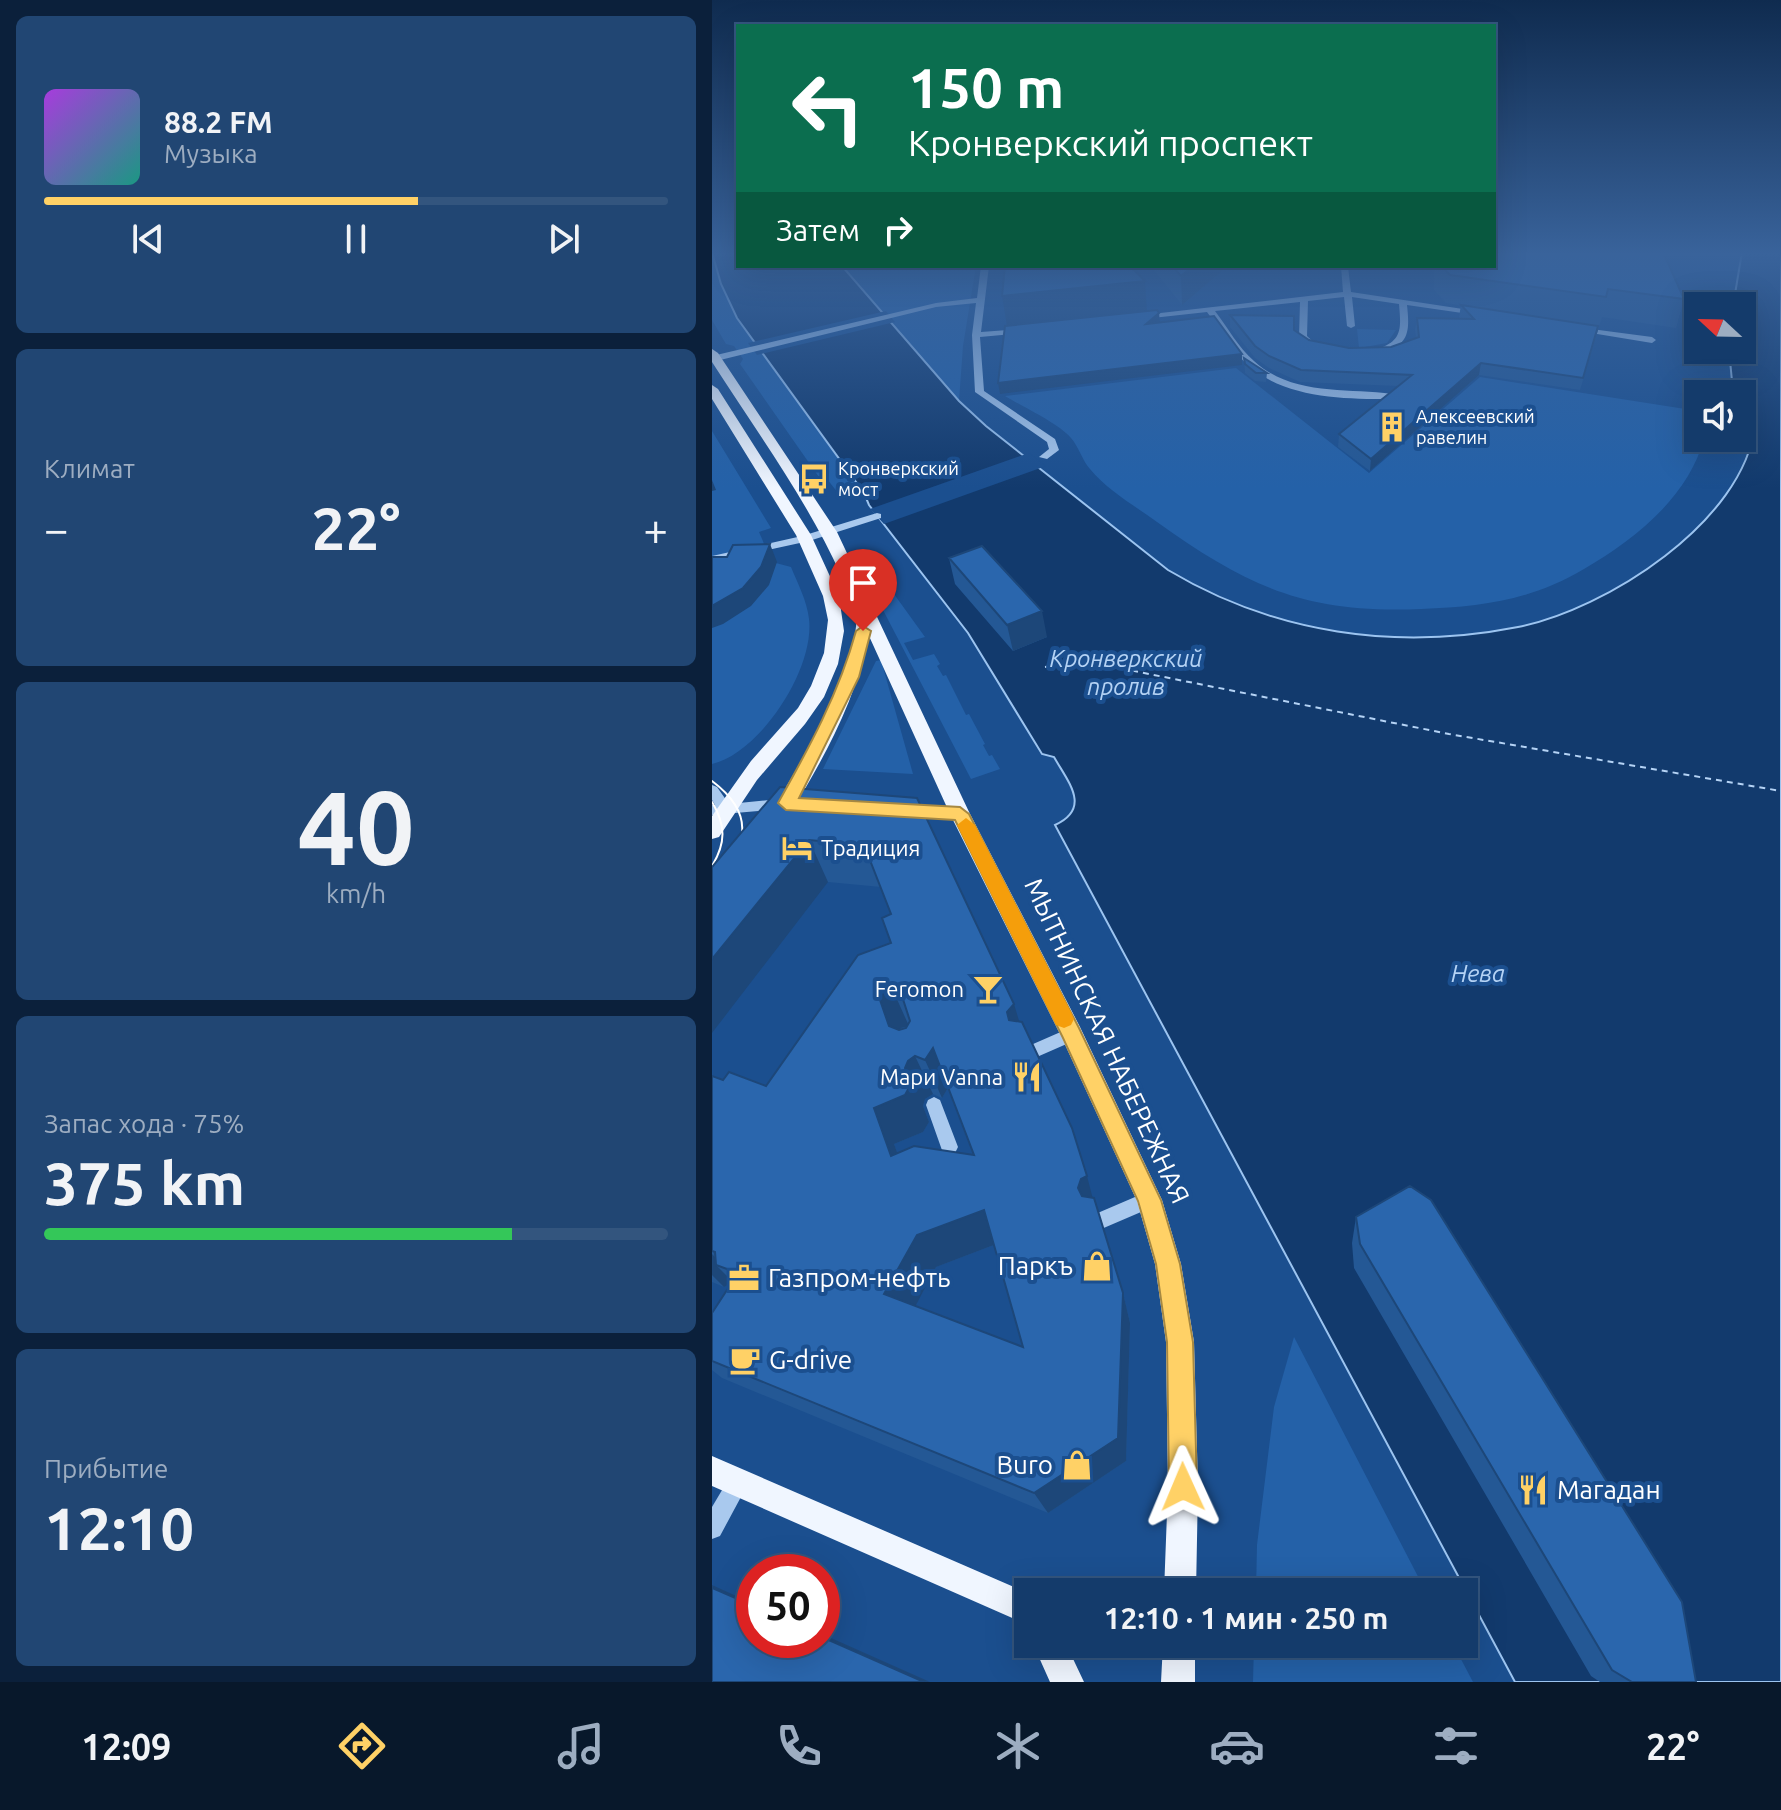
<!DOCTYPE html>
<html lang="ru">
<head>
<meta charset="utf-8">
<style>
  :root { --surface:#143b6b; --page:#214673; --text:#f1f3f6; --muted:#9dadc1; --line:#33557e; --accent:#ffd166 }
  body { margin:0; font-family:Ubuntu,sans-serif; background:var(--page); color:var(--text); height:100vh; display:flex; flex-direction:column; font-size:30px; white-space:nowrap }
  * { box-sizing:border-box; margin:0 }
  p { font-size:26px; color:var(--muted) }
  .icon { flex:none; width:44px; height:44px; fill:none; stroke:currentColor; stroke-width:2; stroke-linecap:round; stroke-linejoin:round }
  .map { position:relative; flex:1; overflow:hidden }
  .sheet { display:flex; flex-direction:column; gap:16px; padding:16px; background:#0b203b; width:712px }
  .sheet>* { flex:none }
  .guide { position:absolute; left:24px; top:24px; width:760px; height:244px; border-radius:0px; box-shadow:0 8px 32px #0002,0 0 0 2px var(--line); background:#0b6e4f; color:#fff; overflow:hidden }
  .needle { width:52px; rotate:292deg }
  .controls { position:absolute; left:972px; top:292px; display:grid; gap:16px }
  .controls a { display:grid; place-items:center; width:72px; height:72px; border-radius:0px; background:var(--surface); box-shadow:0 8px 32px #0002,0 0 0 2px var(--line); font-size:40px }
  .speed { position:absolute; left:24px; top:1554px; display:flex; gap:16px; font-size:40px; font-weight:700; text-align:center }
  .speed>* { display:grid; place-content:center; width:104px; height:104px; border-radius:50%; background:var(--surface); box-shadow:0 8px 32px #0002,0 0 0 2px var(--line); line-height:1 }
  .speed .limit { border:12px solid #d22; background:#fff; color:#111 }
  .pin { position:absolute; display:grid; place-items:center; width:68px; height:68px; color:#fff; margin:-82px -34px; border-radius:50% 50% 50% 0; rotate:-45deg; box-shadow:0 0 8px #0007 }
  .pin .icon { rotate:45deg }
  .me { position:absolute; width:88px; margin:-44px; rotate:359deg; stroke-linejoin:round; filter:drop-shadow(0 0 6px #0008) }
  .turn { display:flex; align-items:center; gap:28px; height:168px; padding:0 40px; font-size:36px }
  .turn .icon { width:104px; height:104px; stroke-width:2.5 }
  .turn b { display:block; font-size:56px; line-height:68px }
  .then { display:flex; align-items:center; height:76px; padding:0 40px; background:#0003; gap:16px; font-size:30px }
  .big { font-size:60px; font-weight:700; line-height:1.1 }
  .sheet .widget { flex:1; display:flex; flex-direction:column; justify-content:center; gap:12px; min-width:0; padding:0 28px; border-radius:12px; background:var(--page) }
  .sheet .dial { align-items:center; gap:0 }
  .dial b { font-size:104px; line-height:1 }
  .song { display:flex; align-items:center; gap:24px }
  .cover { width:96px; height:96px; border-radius:12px; background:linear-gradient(135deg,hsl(280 70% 55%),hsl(170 70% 35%)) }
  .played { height:8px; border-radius:4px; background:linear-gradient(90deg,var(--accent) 60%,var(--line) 60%) }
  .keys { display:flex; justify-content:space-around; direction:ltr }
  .heat { display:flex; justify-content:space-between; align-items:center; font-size:44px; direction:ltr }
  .charge { height:12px; border-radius:6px; background:linear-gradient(90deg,#34c759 75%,var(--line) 0) }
  .trip { position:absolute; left:302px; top:1578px; width:464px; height:80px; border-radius:0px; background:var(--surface); box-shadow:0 8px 32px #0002,0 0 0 2px var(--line); font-weight:700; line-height:80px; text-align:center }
  .tabs { display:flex; height:128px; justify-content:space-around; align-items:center; background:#08182b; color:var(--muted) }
  .tabs .icon { width:56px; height:56px }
  .tabs .active { color:var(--accent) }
  .tabs b { font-size:36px; color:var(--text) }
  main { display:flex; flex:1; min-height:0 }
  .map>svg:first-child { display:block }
  .green { fill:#2461a8 }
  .water { fill:#123a6d; stroke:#9cc4f0; stroke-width:2 }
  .pier { fill:#1b4f8f }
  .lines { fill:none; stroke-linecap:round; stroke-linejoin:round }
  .ferry { stroke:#b5d3f5; stroke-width:2; stroke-dasharray:6 5; stroke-linecap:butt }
  .minor { fill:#a9c9ee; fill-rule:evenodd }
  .major { fill:#f0f6ff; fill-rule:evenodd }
  .tram { stroke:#fff; stroke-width:2 }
  .wall { fill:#245895; fill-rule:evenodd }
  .shaded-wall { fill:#1d4779 }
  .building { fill:#2a66ad; stroke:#1d4779; stroke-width:2; fill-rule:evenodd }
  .route { fill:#ffd166; stroke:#a68842; stroke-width:2 }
  .slow { fill:#f59e0b }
  .labels { text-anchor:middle; stroke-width:8; stroke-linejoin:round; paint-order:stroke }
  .far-poi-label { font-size:18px; fill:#fff; stroke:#1b4f8f; text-anchor:start }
  .poi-label { font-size:22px; fill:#fff; stroke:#1b4f8f; text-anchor:end }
  .water-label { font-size:24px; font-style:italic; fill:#b5d3f5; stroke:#1b4f8f }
  .near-street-label { font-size:26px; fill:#fff; stroke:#1b4f8f }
  .near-poi-label { font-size:26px; fill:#fff; stroke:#1b4f8f; text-anchor:start }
</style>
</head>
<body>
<main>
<section class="sheet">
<div class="widget">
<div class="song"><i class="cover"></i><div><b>88.2 FM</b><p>Музыка</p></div></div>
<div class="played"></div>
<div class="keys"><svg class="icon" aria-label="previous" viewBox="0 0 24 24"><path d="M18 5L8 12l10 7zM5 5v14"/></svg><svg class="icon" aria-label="pause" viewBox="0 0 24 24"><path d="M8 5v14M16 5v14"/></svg><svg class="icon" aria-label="next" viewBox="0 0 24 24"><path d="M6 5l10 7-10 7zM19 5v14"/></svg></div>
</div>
<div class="widget"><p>Климат</p>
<div class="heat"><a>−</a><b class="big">22°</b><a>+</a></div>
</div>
<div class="widget dial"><b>40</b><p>km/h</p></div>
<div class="widget"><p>Запас хода · 75%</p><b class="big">375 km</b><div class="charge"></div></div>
<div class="widget"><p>Прибытие</p><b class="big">12:10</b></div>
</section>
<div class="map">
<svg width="1069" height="1682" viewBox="0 0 1069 1682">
  <rect width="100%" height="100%" fill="#1b4f8f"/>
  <path class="green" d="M0 254 9 284 25 318 152 494 130 498 115 479 109 480 28 364 31 359 22 346 14 344 0 320Z
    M130 266H264L251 346 247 401Z
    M645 329 684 330 675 343 647 348Z
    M524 368 657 473 768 377 986 411V438H992C977 497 922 540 872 569 820 600 769 607 709 609 594 614 536 587 445 522 423 506 395 490 378 469 370 460 367 447 359 438 346 423 311 407 293 396Z
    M0 431 59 528 47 532 60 562 79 567C86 584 95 601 97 619 103 669 48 753 0 764Z
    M156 558 213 637 192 643 201 660 222 654 228 664 225 666 231 676 234 675 254 715 257 714 273 744 271 745 277 756 280 755 288 769 259 779 146 562Z
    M169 660 201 774 111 769 164 661Z
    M582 1337 714 1592H544L545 1545 562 1407Z
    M542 1644H741L761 1682H541Z"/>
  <path class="water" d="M0 252H26V266H130L247 401 274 426 456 570C563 634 684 651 806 627 893 610 1032 522 1043 425 1044 416 1048 397 1041 390 1036 385 1026 385 1020 381L1017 350H1030V306H1021L1030 252H1069V1682H803L343 825C380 808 356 782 342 757L330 754 256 633 157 505 152 493 25 318 9 284Z"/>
  <path class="pier" d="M174 311 183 322 45 355 36 343Z
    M317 453 334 466 172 524 158 509Z"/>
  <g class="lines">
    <path class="ferry" d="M333 667 360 663 397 666 737 734 1069 791"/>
    <path class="minor" d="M269 266H277L269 332 311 329 315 331 311 333 268 337 272 391 343 439 347 450 335 459 327 457 337 449 335 442 263 392 260 335 264 303 224 307 0 362V356L224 303 265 298Z
      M629 266 636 267 639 292 764 311 768 313 764 315 695 305C698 333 697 345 668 354L664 351 665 349C691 341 689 328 687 304L640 297 643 326 639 328 635 326 632 297 596 301 595 336 608 348 604 351 587 337 588 302 503 311C516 328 526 347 542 361 580 396 633 388 680 394V398L677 399C631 399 575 398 538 367 520 352 509 330 495 312L431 319 427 317 431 315 631 292Z
      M864 327 940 337 944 340 940 343 867 331 863 329Z
      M165 513 169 514V518L97 541 0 562V556L90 536Z
      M0 785 5 787 17 804 68 799 75 804 68 809 0 815V805H3L0 800Z
      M193 805 248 809 255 814 248 819 193 815 186 810Z
      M360 1027 366 1029 368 1034 366 1039 318 1060 312 1058 310 1053 312 1048Z
      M222 1097 228 1100 246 1147 243 1153 237 1155 231 1153 214 1105 216 1100Z
      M437 1191 443 1194 446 1200 443 1206 387 1230 381 1227 378 1221 381 1215Z
      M26 1471 33 1475 37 1482 8 1536 0 1539V1507L19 1475Z"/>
    <path class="major" d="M0 349 6 353 125 532 258 814 368 1027 450 1200 469 1264 482 1342 486 1487 484 1592H452L456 1487 454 1342 443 1264 425 1201 350 1038 238 814 157 636C143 702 112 758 78 814L71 816 61 809C90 759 150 668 144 609 143 598 134 585 129 575 95 500 45 432 0 362Z
      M0 385 6 389 99 535 127 596 132 631 126 664 112 697 93 724 45 780 7 837 0 839V816L39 761 86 708 99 686 112 653 116 620 111 596 84 535 0 399Z
      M0 1456 316 1593V1625L0 1486Z
      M321 1644H354L372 1682H338Z
      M451 1644H483V1682H449Z"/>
    <path class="tram" d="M0 781C48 817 32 848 0 889
      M0 802C14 825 14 843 0 866"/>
  </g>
  <path class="wall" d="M439 266H616H516L470 305Z
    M654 266H782L972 299 964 328 890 317 868 390 767 375 658 471 626 447 627 434 686 386 588 382 557 368 543 358 518 327V315L582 330 597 340 637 348 679 347 704 338 703 330 705 318 749 319 747 317 749 305 784 311 734 303 722 290V267Z
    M532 358 555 373 554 382 543 381 533 373Z
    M237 558 335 637 301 651 243 584Z
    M205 798 307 1022 380 1198 411 1293 418 1323 414 1461 336 1513 10 1378 0 1370V1313L21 1282 12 1287 0 1282V1076L11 1080 54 1086 179 943V914L169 887 116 882 0 867ZM236 1088 262 1155 185 1153 182 1144 211 1132 217 1122 211 1106 213 1099 221 1094 230 1098ZM282 1245 311 1347 203 1306 224 1267Z
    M644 1217 984 1682H888L879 1676 642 1268 640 1243Z"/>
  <path class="shaded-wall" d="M481 266H516L470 305 469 276Z
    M433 281 435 311 295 326 290 296Z
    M447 313 448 323 434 324Z
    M530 354V365L288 394 286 383Z
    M769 363 767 375 658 471 659 459Z
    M0 480 4 490 0 491Z
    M58 544 65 562 57 585 39 606 11 624 0 628V606Z
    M330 611 335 637 301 651 295 625Z
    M97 840 116 882 0 1033V959Z
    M179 986 197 1026 189 1028 185 1037 196 1061 203 1056 221 1094 213 1099 211 1106 217 1122 211 1132 182 1144 199 1191 179 1156 162 1108 177 1026 167 997 171 988Z
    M302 1004 314 1044 307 1052 295 1012Z
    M221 1048 237 1086 230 1098 213 1060Z
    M375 1176 384 1211 378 1214 366 1188 369 1179Z
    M272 1210 287 1243 224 1267 194 1324 172 1294 205 1235Z
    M0 1254 15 1269 4 1265 21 1282 12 1287 0 1275Z
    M411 1293 418 1323 414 1461 336 1513 322 1493Z
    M0 1585 42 1604V1606L0 1588Z
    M110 1634 218 1682H212L110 1637Z"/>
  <path class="building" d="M782 252H951L972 299 896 289 894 297 738 275 729 266H782Z
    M293 266H418L433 281 290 296Z
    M460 266H481L469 276Z
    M749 305 886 326 871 378 769 363 659 459 627 434 700 375 589 370 557 356 543 346 518 315 582 316V330L597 340 637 348 679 347 707 337 705 318 762 319Z
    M445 310 447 313 434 324 502 316 530 354 286 383 293 326Z
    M532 358 555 373H544L533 364Z
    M58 544 49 567 31 588 0 606V557H15L21 545Z
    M270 546 330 611 295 625 237 558Z
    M68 787 205 798 302 1004 295 1012 297 1020 310 1022 360 1128 375 1176 369 1179 366 1188 370 1196 382 1198 411 1293 406 1438 322 1493 0 1361V1313L26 1273 4 1265 3 1252 0 1251V1076L11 1080 17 1072 54 1086 146 955 179 943 170 918 179 914 152 845 97 840 0 959V867ZM179 986 188 990 198 1021 194 1028 187 1030 177 1026 167 997 171 988ZM221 1048 262 1155 202 1146 179 1156 162 1108 193 1095 199 1084 193 1068 196 1061 203 1056 213 1060ZM272 1210 311 1347 172 1294 205 1235Z
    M698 1186 719 1200 970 1602 984 1682H920L900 1670 648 1244 644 1217Z
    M0 1588 42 1606V1640H110V1637L212 1682H0Z"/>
  <linearGradient id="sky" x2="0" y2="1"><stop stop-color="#0f2b4f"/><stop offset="0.52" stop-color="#39639b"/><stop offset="1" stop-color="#39639b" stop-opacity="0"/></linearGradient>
  <rect width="1069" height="488" fill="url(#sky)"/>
  <path class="route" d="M151 626 159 631 147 677 87 798 248 807 257 814 367 1028 449 1200 468 1264 481 1342 485 1487 481 1497 471 1501 461 1497 457 1487 455 1342 444 1264 426 1201 351 1038 243 820 74 810 66 803C97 748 127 693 144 631Z"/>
  <path class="slow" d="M254 818 263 825 359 1012 362 1019 359 1025 352 1028 344 1025 245 825Z"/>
  <defs>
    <g id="building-bare" transform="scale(2.4)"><path d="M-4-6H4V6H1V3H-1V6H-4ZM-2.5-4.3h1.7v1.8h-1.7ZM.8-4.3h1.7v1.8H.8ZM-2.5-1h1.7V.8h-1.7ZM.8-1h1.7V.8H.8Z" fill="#ffd166" stroke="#1b4f8f" stroke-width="2.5" paint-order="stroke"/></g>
    <g id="bus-bare" transform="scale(2.4)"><path d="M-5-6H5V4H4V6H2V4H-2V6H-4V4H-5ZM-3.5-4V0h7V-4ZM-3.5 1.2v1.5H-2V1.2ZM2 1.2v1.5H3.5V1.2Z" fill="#ffd166" stroke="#1b4f8f" stroke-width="2.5" paint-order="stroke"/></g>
    <g id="hotel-bare" transform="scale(2.4)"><path d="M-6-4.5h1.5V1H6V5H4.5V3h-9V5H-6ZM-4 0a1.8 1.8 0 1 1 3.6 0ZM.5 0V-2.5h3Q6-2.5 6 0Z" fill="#ffd166" stroke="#1b4f8f" stroke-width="2.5" paint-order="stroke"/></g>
    <g id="bar-bare" transform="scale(2.4)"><path d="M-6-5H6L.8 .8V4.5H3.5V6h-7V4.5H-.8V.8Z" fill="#ffd166" stroke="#1b4f8f" stroke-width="2.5" paint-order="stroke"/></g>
    <g id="restaurant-bare" transform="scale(2.4)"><path d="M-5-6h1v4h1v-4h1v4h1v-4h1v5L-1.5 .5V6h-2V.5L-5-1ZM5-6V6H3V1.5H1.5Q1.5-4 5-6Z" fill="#ffd166" stroke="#1b4f8f" stroke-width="2.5" paint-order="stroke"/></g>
    <g id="shop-bare" transform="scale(2.4)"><path d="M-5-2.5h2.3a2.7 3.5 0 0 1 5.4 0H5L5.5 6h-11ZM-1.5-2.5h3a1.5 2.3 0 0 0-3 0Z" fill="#ffd166" stroke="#1b4f8f" stroke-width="2.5" paint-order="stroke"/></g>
    <g id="office-bare" transform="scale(2.4)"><path d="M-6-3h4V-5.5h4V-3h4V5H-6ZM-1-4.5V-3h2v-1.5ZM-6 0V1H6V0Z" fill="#ffd166" stroke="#1b4f8f" stroke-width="2.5" paint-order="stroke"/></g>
    <g id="cafe-bare" transform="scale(2.4)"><path d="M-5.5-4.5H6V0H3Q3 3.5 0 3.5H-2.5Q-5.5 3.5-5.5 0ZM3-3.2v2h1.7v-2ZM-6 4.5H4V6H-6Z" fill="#ffd166" stroke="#1b4f8f" stroke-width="2.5" paint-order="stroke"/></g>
  </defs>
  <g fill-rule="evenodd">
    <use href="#building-bare" x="680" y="427"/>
    <use href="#bus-bare" x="102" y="479"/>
    <use href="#hotel-bare" x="85" y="848"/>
    <use href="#bar-bare" x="276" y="989"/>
    <use href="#restaurant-bare" x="315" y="1077"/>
    <use href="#shop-bare" x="385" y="1266"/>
    <use href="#office-bare" x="32" y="1278"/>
    <use href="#cafe-bare" x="33" y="1360"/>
    <use href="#shop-bare" x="365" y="1465"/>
    <use href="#restaurant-bare" x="821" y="1490"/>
  </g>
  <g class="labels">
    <g class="far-poi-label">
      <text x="704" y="423">Алексеевский<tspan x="704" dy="21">равелин</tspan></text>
      <text x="126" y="475">Кронверкский<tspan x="126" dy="21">мост</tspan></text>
    </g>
    <g class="poi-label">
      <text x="109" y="856" text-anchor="start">Традиция</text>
      <text x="252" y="997">Feromon</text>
      <text x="291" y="1085">Мари Vаnnа</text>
    </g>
    <g class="water-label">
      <text x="414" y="667">Кронверкский<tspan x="414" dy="28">пролив</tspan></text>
      <text x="766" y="982">Нева</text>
    </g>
    <g class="near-street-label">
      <text transform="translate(395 1041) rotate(65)" y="9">МЫТНИНСКАЯ НАБЕРЕЖНАЯ</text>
    </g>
    <g class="near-poi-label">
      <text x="361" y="1275" text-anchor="end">Паркъ</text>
      <text x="56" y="1287">Газпром-нефть</text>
      <text x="57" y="1369">G-drive</text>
      <text x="341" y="1474" text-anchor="end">Buro</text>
      <text x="845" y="1499">Магадан</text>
    </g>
  </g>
</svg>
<div class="controls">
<a><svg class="needle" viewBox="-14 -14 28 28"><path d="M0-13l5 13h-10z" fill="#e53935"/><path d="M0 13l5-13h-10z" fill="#9dadc1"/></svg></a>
<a><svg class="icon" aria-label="sound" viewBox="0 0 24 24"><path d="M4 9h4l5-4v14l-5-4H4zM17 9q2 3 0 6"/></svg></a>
</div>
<div class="speed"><div class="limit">50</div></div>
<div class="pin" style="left:151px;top:631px;background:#d93025"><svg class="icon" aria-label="arrive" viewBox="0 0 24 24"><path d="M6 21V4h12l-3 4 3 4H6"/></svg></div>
<svg class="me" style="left:471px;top:1487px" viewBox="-20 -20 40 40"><path d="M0-17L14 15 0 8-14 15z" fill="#ffd166" stroke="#fff" stroke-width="4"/></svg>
<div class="trip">12:10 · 1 мин · 250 m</div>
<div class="guide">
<div class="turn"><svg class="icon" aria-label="left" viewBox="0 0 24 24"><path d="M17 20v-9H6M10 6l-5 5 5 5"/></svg><div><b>150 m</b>Кронверкский проспект</div></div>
<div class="then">Затем<svg class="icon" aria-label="right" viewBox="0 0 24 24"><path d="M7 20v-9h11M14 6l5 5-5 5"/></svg></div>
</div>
</div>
</main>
<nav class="tabs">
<b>12:09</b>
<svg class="icon active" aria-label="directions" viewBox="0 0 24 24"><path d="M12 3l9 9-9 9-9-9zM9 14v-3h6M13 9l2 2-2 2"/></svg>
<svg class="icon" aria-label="music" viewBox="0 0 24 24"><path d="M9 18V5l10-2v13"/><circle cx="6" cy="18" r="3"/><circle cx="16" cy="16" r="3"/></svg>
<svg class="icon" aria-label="phone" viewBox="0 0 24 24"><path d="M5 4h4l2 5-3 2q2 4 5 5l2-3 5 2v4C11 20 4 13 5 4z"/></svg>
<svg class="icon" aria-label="climate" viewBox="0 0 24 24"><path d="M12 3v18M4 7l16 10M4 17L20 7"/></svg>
<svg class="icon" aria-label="car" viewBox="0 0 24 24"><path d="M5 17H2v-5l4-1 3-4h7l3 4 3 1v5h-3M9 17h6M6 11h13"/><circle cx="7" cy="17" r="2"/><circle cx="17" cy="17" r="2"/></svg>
<svg class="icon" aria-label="filters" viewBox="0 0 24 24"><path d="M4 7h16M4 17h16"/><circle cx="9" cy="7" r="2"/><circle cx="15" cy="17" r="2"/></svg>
<b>22°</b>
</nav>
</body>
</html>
